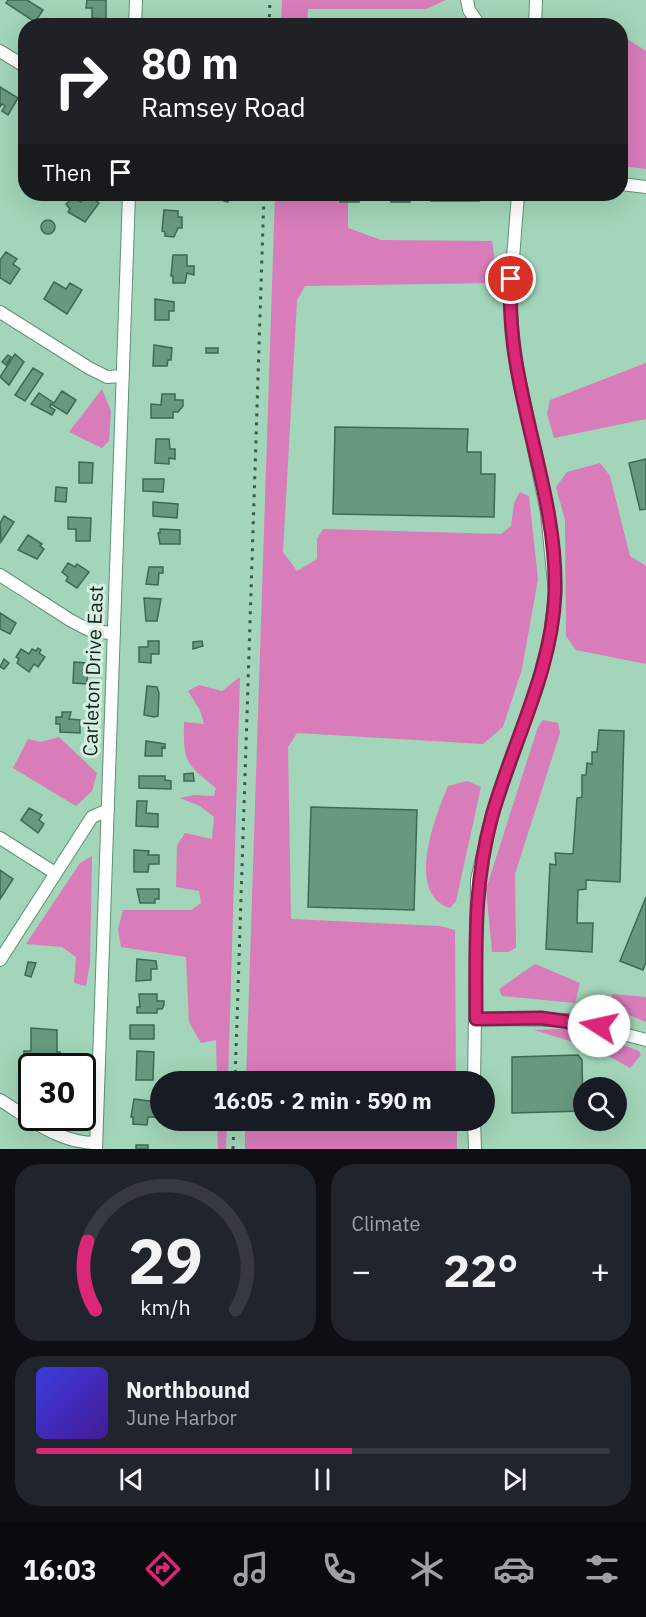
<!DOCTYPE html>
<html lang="en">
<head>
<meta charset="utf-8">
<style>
  :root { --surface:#171b24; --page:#20242c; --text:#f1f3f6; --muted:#9ea1a6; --line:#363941; --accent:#db2777 }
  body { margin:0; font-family:"IBM Plex Sans",sans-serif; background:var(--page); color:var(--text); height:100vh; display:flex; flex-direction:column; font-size:22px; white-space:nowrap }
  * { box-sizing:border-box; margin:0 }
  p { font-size:20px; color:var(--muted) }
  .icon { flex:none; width:33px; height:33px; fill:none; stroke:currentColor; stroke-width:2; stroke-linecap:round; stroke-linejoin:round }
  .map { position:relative; height:1149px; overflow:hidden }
  .panel { display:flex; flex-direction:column; gap:15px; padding:15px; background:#0d0f14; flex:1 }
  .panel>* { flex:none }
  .banner { position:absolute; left:18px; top:18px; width:610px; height:183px; border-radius:24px; box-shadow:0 6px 24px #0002; background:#202124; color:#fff; overflow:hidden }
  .buttons { position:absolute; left:573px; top:1077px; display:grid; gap:12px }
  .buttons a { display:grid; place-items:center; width:54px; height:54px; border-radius:50%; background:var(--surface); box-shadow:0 6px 24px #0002; font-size:30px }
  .speed { position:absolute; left:18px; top:1053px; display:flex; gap:12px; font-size:30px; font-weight:700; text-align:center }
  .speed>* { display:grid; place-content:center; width:78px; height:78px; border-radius:50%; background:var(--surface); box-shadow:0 6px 24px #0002; line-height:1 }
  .speed .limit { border:3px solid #111; border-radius:9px; background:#fff; color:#111 }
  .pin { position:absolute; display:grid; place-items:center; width:51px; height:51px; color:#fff; margin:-26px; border:3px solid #fff; border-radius:50%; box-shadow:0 2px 6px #0007 }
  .me { position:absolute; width:66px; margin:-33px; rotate:280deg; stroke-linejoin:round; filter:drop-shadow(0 0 4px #0008) }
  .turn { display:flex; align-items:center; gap:21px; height:126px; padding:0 24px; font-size:27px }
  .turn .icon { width:78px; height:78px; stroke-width:2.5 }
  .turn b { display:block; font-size:42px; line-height:51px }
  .then { display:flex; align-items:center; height:57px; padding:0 24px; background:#0003; gap:12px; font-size:22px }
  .big { font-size:45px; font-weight:700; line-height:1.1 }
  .panel .tile { flex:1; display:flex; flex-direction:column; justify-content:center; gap:9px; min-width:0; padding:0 21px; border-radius:24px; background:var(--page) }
  .panel .dial { align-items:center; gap:0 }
  .dial svg { height:156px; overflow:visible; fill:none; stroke:var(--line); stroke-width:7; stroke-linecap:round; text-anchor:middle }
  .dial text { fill:var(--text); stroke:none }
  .song { display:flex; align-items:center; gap:18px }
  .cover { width:72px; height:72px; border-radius:9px; background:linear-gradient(135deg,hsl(240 70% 55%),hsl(260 70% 35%)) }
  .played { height:6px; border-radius:3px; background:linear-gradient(90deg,var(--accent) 55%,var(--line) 55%) }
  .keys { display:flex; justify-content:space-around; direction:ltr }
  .heat { display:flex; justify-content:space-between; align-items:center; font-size:33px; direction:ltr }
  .panel .tiles { flex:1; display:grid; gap:15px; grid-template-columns:1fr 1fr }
  .tile:last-child { grid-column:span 2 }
  .trip { position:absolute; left:150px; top:1071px; width:345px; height:60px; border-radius:30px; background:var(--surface); box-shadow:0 6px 24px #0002; font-weight:700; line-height:60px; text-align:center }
  .dock { display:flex; height:96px; justify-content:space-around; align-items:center; background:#090b0e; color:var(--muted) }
  .dock .icon { width:42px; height:42px }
  .dock .current { color:var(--accent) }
  .dock b { font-size:27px; color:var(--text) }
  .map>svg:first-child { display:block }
  .green { fill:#d87cba }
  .building { fill:#68997f; stroke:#3b6b53; stroke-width:1.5 }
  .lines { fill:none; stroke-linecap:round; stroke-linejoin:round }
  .street-casing { stroke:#5f9076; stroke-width:14 }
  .street { stroke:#fff; stroke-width:12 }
  .rail { stroke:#3c5a4a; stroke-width:3; stroke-dasharray:3 6; stroke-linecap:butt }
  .route-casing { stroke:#8e194d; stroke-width:15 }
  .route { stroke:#db2777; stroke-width:10 }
  .labels { text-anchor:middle; stroke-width:6; stroke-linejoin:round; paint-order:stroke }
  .street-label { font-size:20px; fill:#12271c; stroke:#d6efe1 }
</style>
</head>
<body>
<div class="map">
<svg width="646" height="1149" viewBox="0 0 646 1149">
  <rect width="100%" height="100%" fill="#a2d5b9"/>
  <path class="green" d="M282 0H446L426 9H308L307 25 281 26Z
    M621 35 646 51V169L621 166Z
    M275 194H348V228L381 240 492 241 496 269 491 283 305 286 297 300 283 552 297 571 317 559V539L323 529 501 534 511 526 514 503 520 492 529 496 538 579 522 669 503 727 483 744 297 733 288 747 291 919 440 926 455 930 456 1081 246 1082Z
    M646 363V419L554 438 547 414 550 400Z
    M102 389 111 411 109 441 102 448 69 432Z
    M600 463 610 476 630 556 646 566V664L576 650 566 636 565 520 556 487 567 472Z
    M240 677 228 1081H217L216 1040 201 1043 189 1022 186 957 121 947 118 929 123 910H191L201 903 199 891 176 887 177 846 185 833 212 839 214 817 200 806 180 798 194 795 214 796 216 788C186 764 183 762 184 722L204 724 200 710 188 691 199 685 222 691Z
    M543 720 558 723 560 733 515 874 516 948 508 952H492L486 889 538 727Z
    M59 737 97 773 92 791 76 806 13 768 28 739 41 742Z
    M467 781 481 787 456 901 450 908C404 893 436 815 448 786Z
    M92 856 90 963 86 986 74 983 76 957 62 947 26 944 80 863Z
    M535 964 580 983 575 1003 502 996 499 989Z
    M612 994 646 997V1022L610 1007Z
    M580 1028 639 1051 641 1055 630 1068 596 1049 534 1030Z
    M83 1110V1120L64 1126 44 1118H82Z
    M217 1121H227L226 1149H218Z
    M245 1121H457V1149H245Z"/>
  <path class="building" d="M8 0H27L43 10 35 22 6 3Z
    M87 0H106V19L92 18V8H86Z
    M0 87 18 98 8 115 2 111 5 106 2 104 0 107Z
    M87 194 99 203 85 222 68 212 70 209 66 204 73 198 81 202Z
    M219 194H229L228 202 220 200Z
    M431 194H479V201H431Z
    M341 195H359V202H340Z
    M391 195H410V202H391Z
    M164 210 178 211V217H182V228H178L174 237 165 236V232L162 231Z
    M41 227a7 7 0 1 1 14 0a7 7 0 1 1-14 0Z
    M6 252 17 259 13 264 20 269 10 284 0 278V260Z
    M173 255H187V266H194V275L187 273 185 283H173V276H171Z
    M54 282 66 289 70 283 82 290 67 314 44 299Z
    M155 299 174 302V311H169V320H155Z
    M154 345 172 348 171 360H168L167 366H153Z
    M206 348H218V353H206Z
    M15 354 24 362 9 385 0 377Z
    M8 355 11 357 6 365 2 362Z
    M33 368 43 374 25 401 15 395Z
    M62 391 76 400 67 414 51 404 50 407 55 410 52 415 31 404 39 393 54 403Z
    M162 394H175V400H183V406L178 412H173V418H151V404L161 405Z
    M335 427 468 429 467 452H481V474H495L494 517 333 514Z
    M156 439H169L170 449H175V459L169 458V464L155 463Z
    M646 459V509L640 510 629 463Z
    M79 462 93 463 92 483H79Z
    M143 479H164L163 492 143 491Z
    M56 487 67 488 66 502 55 501Z
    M153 502 178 504 177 518 153 516Z
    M4 516 14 522 1 542 0 523Z
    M68 517 91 518 90 541H76V529H68Z
    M160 529 180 530V544H160L158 533H160Z
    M28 535 42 544 40 546 44 549 37 559 18 550Z
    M68 563 75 567 77 564 89 572 77 588 66 581 68 577 62 572Z
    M149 567H163V573H159L158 585 146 584Z
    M144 598 161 599 157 621H146Z
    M0 613 16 623 10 634 0 629Z
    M148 641H159V654H151V663L139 662V647H148Z
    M202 641 203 646 193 649V642Z
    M38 648 41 650 39 653 45 657 38 667 34 664 29 672 17 663 19 659 16 657 21 649 29 654 32 649 36 651Z
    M4 659 9 663 4 669 0 667Z
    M74 662 88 663 87 684 73 683Z
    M147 686 157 687 159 693 158 716 154 717 144 715Z
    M62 712H71L69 719 80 720V733L60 732V724H56V717H62Z
    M599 730 624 731 620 882 586 880V889L578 890 577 923H593L592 952 546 949 550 864 556 865 555 853 573 854 577 798 582 797V775H586L587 763 592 764V752H597Z
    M146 741 165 744V748L162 747V756H145Z
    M193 773 194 781H184V774Z
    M139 776H165V780L171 781V789L139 788Z
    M137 801H147L146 813 158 814V827L136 826Z
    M311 807 417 810 414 910 308 907Z
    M29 808 42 815 39 820 44 824 38 833 21 820Z
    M134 850 149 851 148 855H159V864H149L148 872H134Z
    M0 870 13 879 0 899Z
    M137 889H159V899H155V903H140Z
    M646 897V962L643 970 620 961Z
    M137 959 156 961 157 969H151V980L136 981Z
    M28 962 36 963 31 977 25 975Z
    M139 994H157V1001H164V1005L162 1009H157V1013H137V1007H140Z
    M130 1025H154V1039H130Z
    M31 1028 57 1030V1052H60V1066H32V1083L29 1078H23L24 1051H31Z
    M137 1051 154 1052 153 1080H136Z
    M578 1055 582 1060 583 1111 512 1113V1057Z
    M134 1099 157 1102 156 1117H148L147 1125 133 1124V1117H131Z
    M136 1145H148V1149H136Z"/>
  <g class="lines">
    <g class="street-casing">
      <path id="street" d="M467 0 469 10 480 26
        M135 26 136 0
        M535 26 536 0
        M0 51 26 67
        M621 184 646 187
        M0 312 89 368 107 377 123 376
        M0 575 70 620 87 629 114 634
        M0 838 55 873
        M0 960 92 817 108 810
        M476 1019 571 1020 646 1040
        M474 1082 477 880 492 814 537 687 550 636 555 593 547 513 514 352 510 297 518 194
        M0 1100C31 1119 59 1143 96 1143
        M474 1120 475 1149
        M96 1149 129 194"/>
    </g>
    <use href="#street" class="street"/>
    <path class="rail" d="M269 26 270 0
      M235 1082 264 194
      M233 1149 234 1120"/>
  </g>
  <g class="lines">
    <g class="route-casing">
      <path id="route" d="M511 279C504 386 558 486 555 593 552 672 513 741 492 816 473 885 476 947 476 1019L541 1018 599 1026"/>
    </g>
    <use href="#route" class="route"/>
  </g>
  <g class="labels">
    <g class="street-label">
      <text transform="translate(93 671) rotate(-88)" y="7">Carleton Drive East</text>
    </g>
  </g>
</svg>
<div class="buttons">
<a><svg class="icon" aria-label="search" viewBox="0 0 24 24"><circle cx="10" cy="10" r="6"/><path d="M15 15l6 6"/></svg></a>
</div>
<div class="speed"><div class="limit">30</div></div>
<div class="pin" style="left:511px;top:279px;background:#d93025"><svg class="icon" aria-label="arrive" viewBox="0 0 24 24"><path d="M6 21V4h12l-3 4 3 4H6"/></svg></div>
<svg class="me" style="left:599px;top:1026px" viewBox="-20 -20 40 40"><circle r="19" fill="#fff"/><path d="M0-13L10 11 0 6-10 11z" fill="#db2777"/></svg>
<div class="trip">16:05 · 2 min · 590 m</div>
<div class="banner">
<div class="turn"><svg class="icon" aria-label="right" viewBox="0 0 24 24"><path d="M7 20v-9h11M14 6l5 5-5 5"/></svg><div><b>80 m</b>Ramsey Road</div></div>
<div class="then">Then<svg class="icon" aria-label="arrive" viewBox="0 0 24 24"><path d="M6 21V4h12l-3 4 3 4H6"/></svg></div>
</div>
</div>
<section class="panel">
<div class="tiles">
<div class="tile dial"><svg viewBox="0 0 100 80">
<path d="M14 69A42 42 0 1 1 86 69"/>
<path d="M14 69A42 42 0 0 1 10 34" stroke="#db2777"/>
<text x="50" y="56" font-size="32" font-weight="700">29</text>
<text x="50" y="72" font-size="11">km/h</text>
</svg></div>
<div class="tile"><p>Climate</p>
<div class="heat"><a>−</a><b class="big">22°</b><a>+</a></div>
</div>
<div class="tile">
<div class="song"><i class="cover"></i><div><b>Northbound</b><p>June Harbor</p></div></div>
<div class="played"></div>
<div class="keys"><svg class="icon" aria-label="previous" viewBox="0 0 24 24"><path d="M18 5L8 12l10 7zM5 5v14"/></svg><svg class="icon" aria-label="pause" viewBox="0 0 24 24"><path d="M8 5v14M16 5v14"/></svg><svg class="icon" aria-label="next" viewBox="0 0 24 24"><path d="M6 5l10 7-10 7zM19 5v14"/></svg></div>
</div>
</div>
</section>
<nav class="dock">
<b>16:03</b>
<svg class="icon current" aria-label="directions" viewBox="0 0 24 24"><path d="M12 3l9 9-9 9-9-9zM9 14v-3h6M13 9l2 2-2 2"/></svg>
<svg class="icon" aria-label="music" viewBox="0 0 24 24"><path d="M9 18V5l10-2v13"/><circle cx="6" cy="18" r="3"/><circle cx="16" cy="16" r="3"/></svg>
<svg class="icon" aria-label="phone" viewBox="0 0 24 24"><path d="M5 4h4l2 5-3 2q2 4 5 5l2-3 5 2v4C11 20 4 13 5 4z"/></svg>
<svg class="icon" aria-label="climate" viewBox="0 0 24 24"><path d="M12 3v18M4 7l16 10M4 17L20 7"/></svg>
<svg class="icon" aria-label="car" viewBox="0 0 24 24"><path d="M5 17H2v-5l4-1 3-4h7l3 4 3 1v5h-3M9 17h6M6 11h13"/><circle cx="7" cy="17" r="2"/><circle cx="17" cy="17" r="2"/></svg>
<svg class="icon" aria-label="filters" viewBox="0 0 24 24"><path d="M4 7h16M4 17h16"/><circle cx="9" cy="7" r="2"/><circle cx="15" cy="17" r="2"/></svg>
</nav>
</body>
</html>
